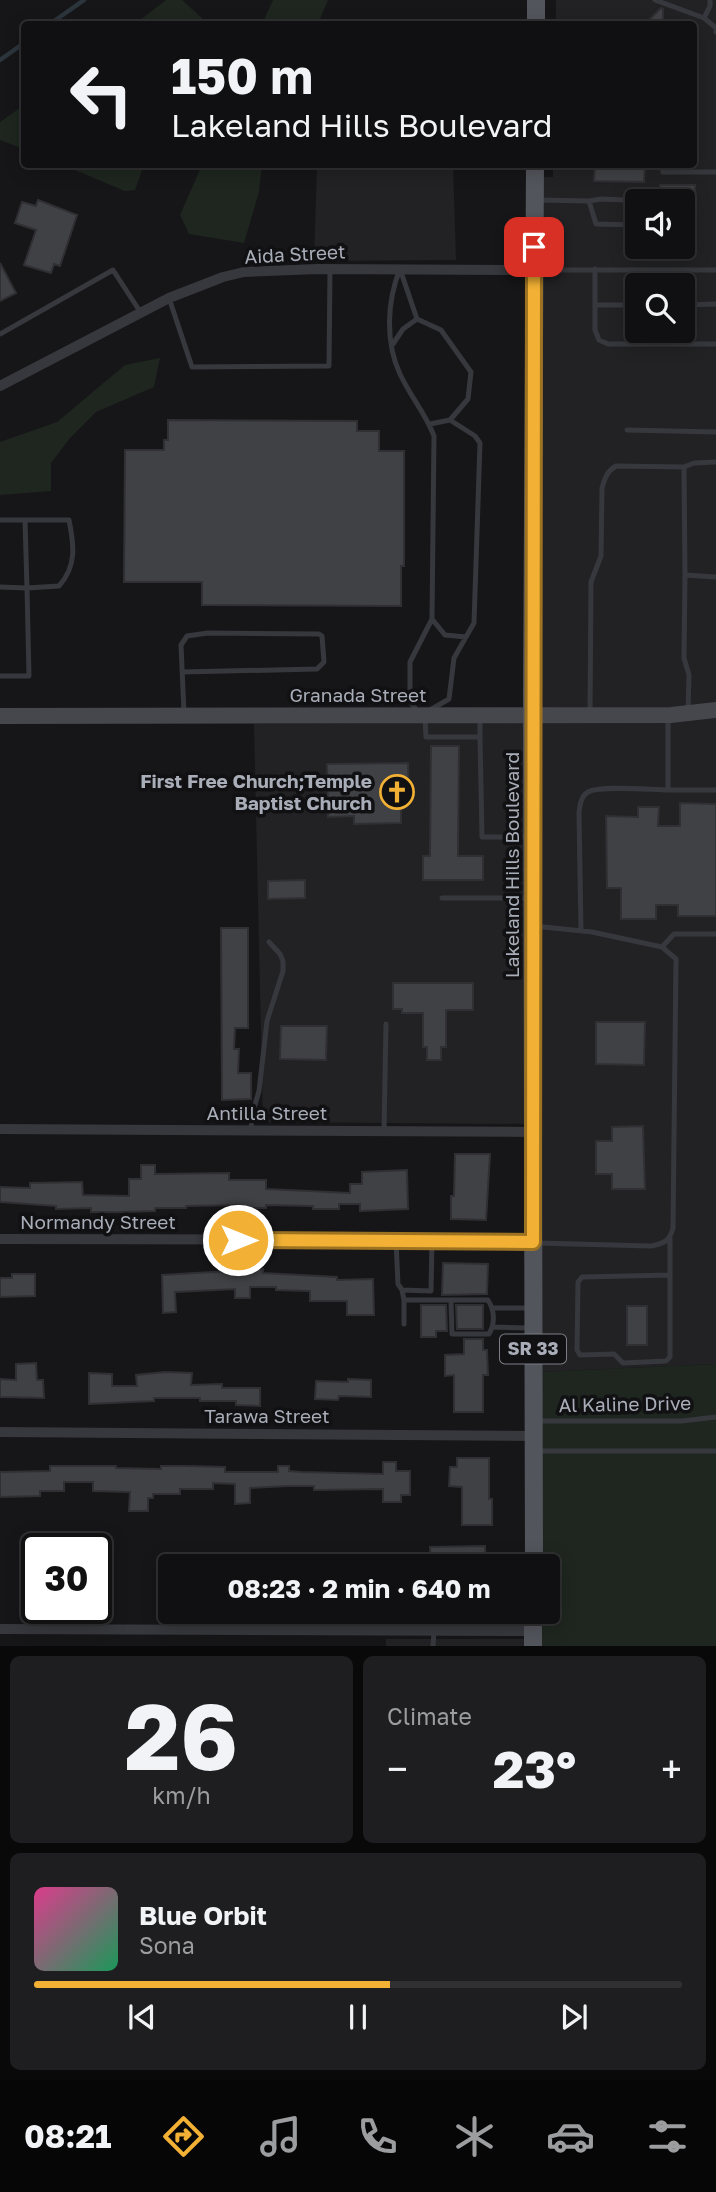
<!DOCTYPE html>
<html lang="en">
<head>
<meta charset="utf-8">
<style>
  :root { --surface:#101012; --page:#1e1e20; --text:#f1f3f6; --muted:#9c9d9f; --line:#303032; --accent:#f2b134 }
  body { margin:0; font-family:"Golos Text",sans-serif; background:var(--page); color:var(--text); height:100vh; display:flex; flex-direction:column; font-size:26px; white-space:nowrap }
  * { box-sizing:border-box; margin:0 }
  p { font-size:23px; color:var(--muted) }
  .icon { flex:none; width:38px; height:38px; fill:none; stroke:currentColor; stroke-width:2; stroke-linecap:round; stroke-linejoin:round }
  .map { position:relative; height:1646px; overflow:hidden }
  .side { display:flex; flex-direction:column; gap:10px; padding:10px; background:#09090a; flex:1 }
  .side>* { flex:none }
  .hud { position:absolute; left:21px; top:21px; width:676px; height:147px; border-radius:7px; box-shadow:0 4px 18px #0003,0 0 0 2px var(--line); background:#101012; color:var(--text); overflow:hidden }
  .tools { position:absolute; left:625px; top:189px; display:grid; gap:14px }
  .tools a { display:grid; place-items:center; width:70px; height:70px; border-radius:7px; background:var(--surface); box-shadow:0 4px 18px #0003,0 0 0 2px var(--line); font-size:35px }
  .speed { position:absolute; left:21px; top:1533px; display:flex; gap:14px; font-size:35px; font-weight:700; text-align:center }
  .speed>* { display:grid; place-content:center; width:91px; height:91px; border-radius:50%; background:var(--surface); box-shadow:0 4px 18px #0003,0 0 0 2px var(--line); line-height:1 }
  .speed .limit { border:4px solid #111; border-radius:10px; background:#fff; color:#111 }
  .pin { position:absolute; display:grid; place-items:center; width:60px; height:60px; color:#fff; margin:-30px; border-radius:14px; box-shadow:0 4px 10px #0006 }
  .me { position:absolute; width:77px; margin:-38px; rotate:90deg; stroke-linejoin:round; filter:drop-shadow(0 0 5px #0008) }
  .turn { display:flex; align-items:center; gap:24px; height:147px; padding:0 35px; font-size:32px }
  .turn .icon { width:91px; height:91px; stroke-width:2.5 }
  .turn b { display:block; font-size:49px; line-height:60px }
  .big { font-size:52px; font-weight:700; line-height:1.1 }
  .side .card { flex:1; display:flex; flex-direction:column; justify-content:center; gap:10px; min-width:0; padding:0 24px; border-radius:10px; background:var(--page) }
  .side .dial { align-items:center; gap:0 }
  .dial b { font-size:91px; line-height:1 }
  .song { display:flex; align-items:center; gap:21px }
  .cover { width:84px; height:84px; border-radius:10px; background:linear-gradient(135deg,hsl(330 70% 55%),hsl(150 70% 35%)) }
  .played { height:7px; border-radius:4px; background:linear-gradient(90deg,var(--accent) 55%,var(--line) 55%) }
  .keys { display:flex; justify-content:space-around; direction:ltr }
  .heat { display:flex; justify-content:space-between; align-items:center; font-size:38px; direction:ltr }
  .side .tiles { flex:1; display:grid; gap:10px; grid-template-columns:1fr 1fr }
  .card:last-child { grid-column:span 2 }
  .trip { position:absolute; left:158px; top:1554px; width:402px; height:70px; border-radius:7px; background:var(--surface); box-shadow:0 4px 18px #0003,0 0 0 2px var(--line); font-weight:700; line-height:70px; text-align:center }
  .tab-bar { display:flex; height:112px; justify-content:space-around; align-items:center; background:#060607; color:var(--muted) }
  .tab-bar .icon { width:49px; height:49px }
  .tab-bar .current { color:var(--accent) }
  .tab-bar b { font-size:32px; color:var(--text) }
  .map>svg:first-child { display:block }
  .built { fill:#222225; fill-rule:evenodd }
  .green { fill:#1e261f }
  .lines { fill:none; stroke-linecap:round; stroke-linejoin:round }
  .stream { stroke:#2c353c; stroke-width:4.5 }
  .building { fill:#404145; stroke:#303034; stroke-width:2 }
  .lane { stroke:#37383d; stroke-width:5 }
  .street { stroke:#37383d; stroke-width:10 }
  .secondary { stroke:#45474d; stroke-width:16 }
  .primary { stroke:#53555c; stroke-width:18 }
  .route-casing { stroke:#9d7322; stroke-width:18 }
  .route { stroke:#f2b134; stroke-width:12 }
  .labels { text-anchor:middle; stroke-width:7; stroke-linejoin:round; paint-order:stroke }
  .shield { fill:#111113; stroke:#7b7e86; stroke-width:2 }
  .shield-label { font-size:18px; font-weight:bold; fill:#a8adb8 }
  .street-label { font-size:19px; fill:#a8adb8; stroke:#111113 }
  .poi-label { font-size:19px; font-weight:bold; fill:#a8adb8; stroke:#111113; text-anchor:end }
</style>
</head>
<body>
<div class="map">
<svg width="716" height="1646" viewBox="0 0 716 1646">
  <rect width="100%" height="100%" fill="#161618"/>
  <path class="built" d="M556 0H716V702L671 707 539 708 541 177H553V165L693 164V24H556ZM637 201H682V247H637ZM637 285H682V331H637Z
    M317 165H453L456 260 314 261Z
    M716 718V1364L540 1372 539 723H671Z
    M525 723 526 1124 263 1122 254 724Z
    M386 1639H526V1646H386Z"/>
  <path class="green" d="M166 0H182L202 18 199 24H135Z
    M273 0H328L318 24H262Z
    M24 105V149L0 140V122Z
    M63 165H144L135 190 125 191Z
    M202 165H262L259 192 244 243 189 234 180 215Z
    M160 358 154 387 96 412 70 438 51 463V491L0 495V442L57 422 125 365Z
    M716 1364V1646H540V1612H548V1566H540V1372Z"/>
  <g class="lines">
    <path class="stream" d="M50 24 84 0
      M0 60 24 43"/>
  </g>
  <path class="building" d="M661 8 663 9V24H645Z
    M595 164H645L644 182 594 181Z
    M660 185H695V242H682V201H660Z
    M38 200 77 215 60 266 54 264 51 273 24 265 36 230 15 223 22 202 36 206Z
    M0 263 16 293 0 301Z
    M168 420 357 421V431H379V451H404V566H401V606L202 605V582H124L125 450H164V440H168Z
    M431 746H459L458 856H483V880H423V856H430Z
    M408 763 409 795H401V823L354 824V816L328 817 327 764Z
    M680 803 716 804V916H678V905H656V919H621V888H607L606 816 638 817V807H659L658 826H680Z
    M305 880V898L268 899V881Z
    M221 928H248V1028H235L234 1049H239L238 1073H251V1099L222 1100Z
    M393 983H473V1010H446V1047H441V1060H427V1047H423V1013H402V1009H393Z
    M596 1022H645L644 1065 596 1064Z
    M281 1026H327L326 1060 280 1059Z
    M643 1126 645 1189H612V1174H596V1141H612V1127Z
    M455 1154H490L486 1220 451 1219V1196H454Z
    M141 1165H155V1174L229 1173V1180H266V1189L350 1193V1184H362V1172L407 1170 408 1209 360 1211V1204H339V1209H313V1206L266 1205V1208H239V1205L186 1206V1208H155V1211L118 1212H91V1208L56 1209V1206L0 1202V1187L30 1188V1183L82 1182 83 1195 129 1196V1179H141Z
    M443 1263 488 1264 487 1294 442 1295Z
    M263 1269V1273L337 1277V1280L373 1279 374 1315H347V1301H310V1291L276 1290V1287H250V1298H235V1289L175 1292 176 1312 163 1313 162 1275Z
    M12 1274H35V1296L0 1297V1278H12Z
    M421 1305H446L447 1331H436V1337H421Z
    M456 1305H483V1329H457Z
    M627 1306H647V1345H627Z
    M464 1339H483V1350H487L488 1375H483V1412H454V1375L445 1376V1355L464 1354Z
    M36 1363 37 1380H43L44 1398 0 1397V1379L16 1380V1364Z
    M165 1372 192 1373 191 1385 222 1384V1388H260V1406L236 1405V1401H200V1398H154V1401L89 1404V1373L112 1374V1386H137L136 1375Z
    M348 1379 371 1380V1397L339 1396 338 1400 315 1399 316 1381 348 1382Z
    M457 1458H489V1499H492V1525H462V1487L449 1486 450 1467H457Z
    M383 1462H396V1471H410V1495H401V1502H383V1489L314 1490V1486H288L250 1488V1503L235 1504V1484L213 1483V1489H180V1494H153V1498H148V1511H129L130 1492 93 1491V1482H64V1491H40V1496L0 1497V1472L50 1471V1466H116V1468L161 1469V1466H188L225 1467V1472H278V1466H289V1471L301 1472 383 1474Z
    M485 1546 486 1566H431L430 1547Z"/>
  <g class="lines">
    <path class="lane" d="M655 0 704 18 716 28V32
      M704 18 710 6V0
      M663 164V172H716
      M537 200 589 201 601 199 649 201
      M589 201 596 224 637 225
      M400 269C387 301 385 342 400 374 410 396 426 414 434 436L432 619 410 662V701L417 711
      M400 269 417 319 441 330 471 372 468 399 450 420 430 424
      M595 269V330L599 340 608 344H716
      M537 270H716
      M169 298 192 367 329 366 330 270
      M595 305H637
      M682 305 716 304
      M0 334 113 270 141 313
      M393 344 403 329 417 319
      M627 430 716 432
      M0 520H69C74 545 77 566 59 586L27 588 25 520
      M685 575 684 467 694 463 716 462
      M0 587 27 588 29 676H0
      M432 619 445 635 466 637
      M182 672 317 669 324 662 322 636 319 634 208 633 187 636 181 645 184 713
      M430 710 449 699 454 658 474 623 480 443 475 436 450 420
      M688 711 689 675 684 658 685 575 716 577
      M590 713 591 582 601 556 602 488C605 478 607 471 616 466L684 467
      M480 716V737
      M425 718 426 737H480L482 837H531
      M668 790H716
      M442 898H530
      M534 926 592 932 662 947 676 959 673 1228C670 1241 663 1244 651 1246L536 1243
      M581 931 579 812C580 805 581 796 588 792 600 785 652 790 668 790V718
      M662 947 674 934H716
      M251 1130 252 1115 259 1091 267 1021 283 971V961L280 954 269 942
      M384 1130 386 1024
      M670 1237V1357L666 1361 623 1363 614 1354 580 1355 577 1350 578 1282 582 1277 670 1275
      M396 1240 398 1284 402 1290 431 1291 432 1241
      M402 1290 404 1300H488C495 1311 495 1324 489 1334H452L451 1301
      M493 1308H529
      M404 1324V1300
      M493 1327 529 1328
      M537 1421H682L716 1417
      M537 1451H716
      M413 1555V1566
      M427 1612 434 1631 433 1646"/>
    <path class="street" d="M0 386 169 298 223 277 244 272 318 269 534 270
      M0 1129 533 1132
      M0 1239 500 1240 533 1243
      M0 1432 534 1436
      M0 1629 533 1631"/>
    <path class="secondary" d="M0 716 671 715 716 710"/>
    <path class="primary" d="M536 24V0
      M534 1566 532 695 535 164
      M533 1646V1612"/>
  </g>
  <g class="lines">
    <g class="route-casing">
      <path id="route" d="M238 1240 533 1242 534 247"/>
    </g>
    <use href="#route" class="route"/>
  </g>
  <defs>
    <g id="church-ring" transform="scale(1.75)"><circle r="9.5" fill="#111113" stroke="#f2b134" stroke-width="1.5"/><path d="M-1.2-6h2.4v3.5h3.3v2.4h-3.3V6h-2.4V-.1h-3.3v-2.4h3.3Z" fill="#f2b134"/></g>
  </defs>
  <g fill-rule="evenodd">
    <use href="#church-ring" x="397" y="792"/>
  </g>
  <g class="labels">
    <rect class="shield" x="500" y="1334.5" width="66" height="29" rx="5"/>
    <g class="shield-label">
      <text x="533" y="1355">SR 33</text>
    </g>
    <g class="street-label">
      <text transform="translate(295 254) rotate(-3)" y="7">Aida Street</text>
      <text x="358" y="702">Granada Street</text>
      <text transform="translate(512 865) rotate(-90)" y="7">Lakeland Hills Boulevard</text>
      <text x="267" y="1120">Antilla Street</text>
      <text x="98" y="1229">Normandy Street</text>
      <text transform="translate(625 1404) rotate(-1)" y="7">Al Kaline Drive</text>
      <text x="267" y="1423">Tarawa Street</text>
    </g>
    <g class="poi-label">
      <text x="372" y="788">First Free Church;Temple<tspan x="372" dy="22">Baptist Church</tspan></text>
    </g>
  </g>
</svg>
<div class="tools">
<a><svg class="icon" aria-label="sound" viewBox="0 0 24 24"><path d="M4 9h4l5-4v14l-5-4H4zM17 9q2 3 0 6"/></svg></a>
<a><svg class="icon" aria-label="search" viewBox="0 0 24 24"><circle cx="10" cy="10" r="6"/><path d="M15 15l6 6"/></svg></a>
</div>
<div class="speed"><div class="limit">30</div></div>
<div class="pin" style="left:534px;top:247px;background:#d93025"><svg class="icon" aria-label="arrive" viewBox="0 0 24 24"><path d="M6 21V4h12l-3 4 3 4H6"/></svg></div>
<svg class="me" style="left:238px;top:1240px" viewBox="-20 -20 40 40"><circle r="17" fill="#f2b134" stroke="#fff" stroke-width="3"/><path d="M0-11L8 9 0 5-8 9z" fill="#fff"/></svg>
<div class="trip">08:23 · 2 min · 640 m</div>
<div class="hud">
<div class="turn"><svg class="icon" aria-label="left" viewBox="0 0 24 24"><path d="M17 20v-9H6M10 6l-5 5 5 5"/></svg><div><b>150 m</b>Lakeland Hills Boulevard</div></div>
</div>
</div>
<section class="side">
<div class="tiles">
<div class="card dial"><b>26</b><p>km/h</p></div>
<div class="card"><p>Climate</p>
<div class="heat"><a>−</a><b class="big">23°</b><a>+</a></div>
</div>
<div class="card">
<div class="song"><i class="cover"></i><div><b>Blue Orbit</b><p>Sona</p></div></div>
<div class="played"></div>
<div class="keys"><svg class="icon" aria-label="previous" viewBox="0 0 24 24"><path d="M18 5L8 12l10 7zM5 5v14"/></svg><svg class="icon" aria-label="pause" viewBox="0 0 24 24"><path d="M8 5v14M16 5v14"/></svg><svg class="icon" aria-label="next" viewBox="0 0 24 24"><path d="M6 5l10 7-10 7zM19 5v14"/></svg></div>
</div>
</div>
</section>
<nav class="tab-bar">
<b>08:21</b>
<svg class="icon current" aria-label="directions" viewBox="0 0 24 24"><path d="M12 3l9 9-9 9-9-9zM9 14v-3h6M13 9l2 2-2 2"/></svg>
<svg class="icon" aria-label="music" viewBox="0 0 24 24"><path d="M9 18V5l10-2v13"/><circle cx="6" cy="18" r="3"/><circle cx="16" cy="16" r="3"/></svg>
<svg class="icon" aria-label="phone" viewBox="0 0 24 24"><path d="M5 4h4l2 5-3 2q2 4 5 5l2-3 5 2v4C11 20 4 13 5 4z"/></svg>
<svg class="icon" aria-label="climate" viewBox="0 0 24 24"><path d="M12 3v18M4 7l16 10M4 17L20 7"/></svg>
<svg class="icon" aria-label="car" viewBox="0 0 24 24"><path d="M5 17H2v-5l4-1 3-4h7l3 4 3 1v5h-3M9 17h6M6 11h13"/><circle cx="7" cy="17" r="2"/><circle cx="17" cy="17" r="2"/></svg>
<svg class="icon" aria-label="filters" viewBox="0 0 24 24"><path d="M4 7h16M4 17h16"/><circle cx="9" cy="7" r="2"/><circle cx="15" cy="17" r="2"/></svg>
</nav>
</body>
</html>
